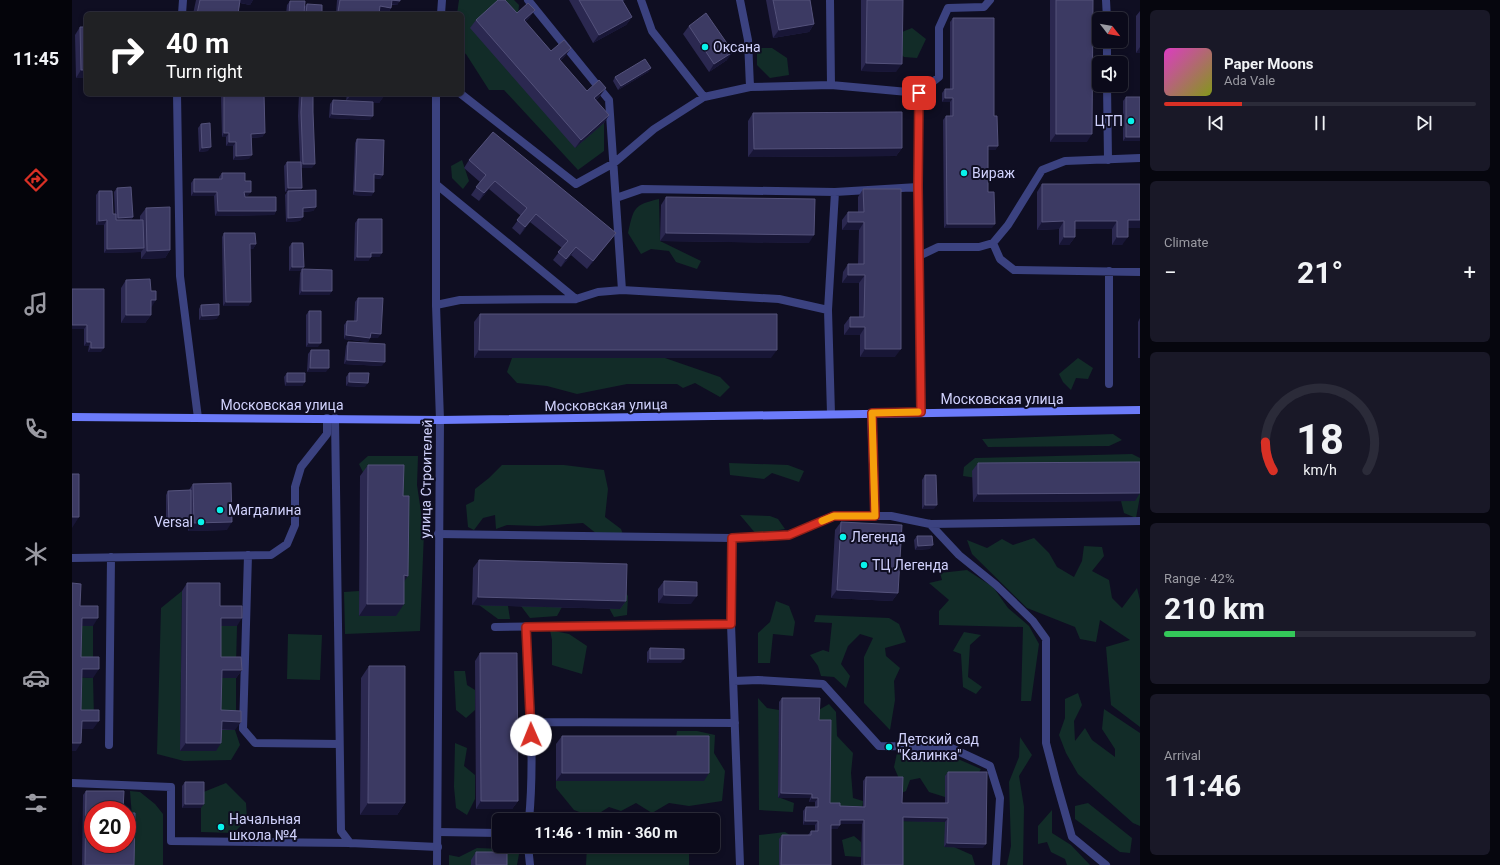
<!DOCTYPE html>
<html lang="en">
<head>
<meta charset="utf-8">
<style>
  :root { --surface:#0b0a1a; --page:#191827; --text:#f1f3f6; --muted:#9a9aa2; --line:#2b2b39; --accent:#d93025 }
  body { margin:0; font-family:Roboto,sans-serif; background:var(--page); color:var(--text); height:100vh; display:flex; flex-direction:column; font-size:15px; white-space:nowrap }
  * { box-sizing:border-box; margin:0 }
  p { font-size:13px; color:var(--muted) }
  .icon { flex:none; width:22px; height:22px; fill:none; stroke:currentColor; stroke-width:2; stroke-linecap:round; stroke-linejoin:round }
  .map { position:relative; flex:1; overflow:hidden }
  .panel { display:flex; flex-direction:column; gap:10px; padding:10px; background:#06060e; width:360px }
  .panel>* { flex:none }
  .hud { position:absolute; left:12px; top:12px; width:380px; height:84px; border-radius:6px; box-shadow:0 2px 6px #0003,0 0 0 1px var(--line); background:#202124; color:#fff; overflow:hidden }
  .needle { width:26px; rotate:121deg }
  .controls { position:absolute; left:1020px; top:12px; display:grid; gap:8px }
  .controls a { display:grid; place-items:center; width:36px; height:36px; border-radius:6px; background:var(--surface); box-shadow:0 2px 6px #0003,0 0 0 1px var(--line); font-size:20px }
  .speed { position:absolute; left:12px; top:801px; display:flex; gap:8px; font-size:20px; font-weight:700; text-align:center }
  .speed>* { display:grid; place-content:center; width:52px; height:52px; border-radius:50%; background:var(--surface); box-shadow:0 2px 6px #0003,0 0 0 1px var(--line); line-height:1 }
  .speed .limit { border:6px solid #d22; background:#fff; color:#111 }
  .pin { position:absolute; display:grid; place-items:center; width:34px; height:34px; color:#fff; margin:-17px; border-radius:8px; box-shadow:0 2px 6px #0006 }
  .me { position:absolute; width:44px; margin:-22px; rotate:359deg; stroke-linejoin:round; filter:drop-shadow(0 0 3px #0008) }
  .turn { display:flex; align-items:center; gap:14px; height:84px; padding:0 16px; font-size:18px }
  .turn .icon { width:52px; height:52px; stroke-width:2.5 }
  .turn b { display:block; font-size:28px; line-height:34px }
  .big { font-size:30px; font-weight:700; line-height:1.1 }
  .panel .card { flex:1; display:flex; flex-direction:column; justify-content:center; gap:6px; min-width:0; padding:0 14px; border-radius:6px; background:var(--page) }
  .panel .dial { align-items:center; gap:0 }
  .dial svg { height:104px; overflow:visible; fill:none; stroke:var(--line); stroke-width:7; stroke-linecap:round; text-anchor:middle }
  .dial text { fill:var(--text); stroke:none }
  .song { display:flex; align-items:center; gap:12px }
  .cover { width:48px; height:48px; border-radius:6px; background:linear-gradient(135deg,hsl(310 70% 55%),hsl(70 70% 35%)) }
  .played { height:4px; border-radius:2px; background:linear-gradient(90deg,var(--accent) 25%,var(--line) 25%) }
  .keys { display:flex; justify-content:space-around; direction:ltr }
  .heat { display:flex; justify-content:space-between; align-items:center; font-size:22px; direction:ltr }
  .charge { height:6px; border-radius:3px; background:linear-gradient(90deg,#34c759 42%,var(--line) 0) }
  .trip { position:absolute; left:420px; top:813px; width:228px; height:40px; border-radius:6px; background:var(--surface); box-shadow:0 2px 6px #0003,0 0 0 1px var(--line); font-weight:700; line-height:40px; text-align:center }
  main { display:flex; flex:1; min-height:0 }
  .tabs { display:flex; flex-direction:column; width:72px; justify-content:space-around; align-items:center; background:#04040a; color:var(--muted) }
  .tabs .icon { width:28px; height:28px }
  .tabs .on { color:var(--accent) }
  .tabs b { font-size:18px; color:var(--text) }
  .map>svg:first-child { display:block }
  .green { fill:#122c28 }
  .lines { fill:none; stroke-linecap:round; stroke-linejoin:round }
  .lane { stroke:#3b4280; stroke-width:8 }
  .street { stroke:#3b4280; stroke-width:8 }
  .secondary { stroke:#6c7bfa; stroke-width:8 }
  .wall { fill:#2b2850 }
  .shaded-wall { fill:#181636 }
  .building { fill:#3c3a63; stroke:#54527b }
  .route-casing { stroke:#8d1f18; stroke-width:10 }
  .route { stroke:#d93025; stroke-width:7 }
  .slow { stroke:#f59e0b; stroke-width:7 }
  .poi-dot { fill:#08f3eb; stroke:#0f0e22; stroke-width:1.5 }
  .labels { text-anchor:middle; stroke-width:4; stroke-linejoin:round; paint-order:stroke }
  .poi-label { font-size:14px; fill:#d1d2fd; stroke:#0f0e22; text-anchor:start }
  .street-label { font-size:14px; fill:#d1d2fd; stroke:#0f0e22 }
</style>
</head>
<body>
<main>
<nav class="tabs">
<b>11:45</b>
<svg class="icon on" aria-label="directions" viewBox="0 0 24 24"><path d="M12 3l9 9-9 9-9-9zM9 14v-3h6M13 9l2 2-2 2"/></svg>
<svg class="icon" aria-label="music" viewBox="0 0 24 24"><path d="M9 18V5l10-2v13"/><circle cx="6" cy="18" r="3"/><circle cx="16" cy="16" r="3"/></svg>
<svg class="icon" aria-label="phone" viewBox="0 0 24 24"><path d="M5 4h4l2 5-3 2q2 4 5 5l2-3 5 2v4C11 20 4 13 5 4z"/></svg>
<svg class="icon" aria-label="climate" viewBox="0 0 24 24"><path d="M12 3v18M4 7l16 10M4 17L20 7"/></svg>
<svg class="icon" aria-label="car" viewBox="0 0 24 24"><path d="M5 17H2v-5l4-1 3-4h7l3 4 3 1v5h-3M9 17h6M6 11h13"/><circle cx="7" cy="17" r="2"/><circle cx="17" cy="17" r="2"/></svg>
<svg class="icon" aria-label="filters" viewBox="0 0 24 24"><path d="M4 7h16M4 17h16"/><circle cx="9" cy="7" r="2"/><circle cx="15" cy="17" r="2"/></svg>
</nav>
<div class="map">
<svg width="1068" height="865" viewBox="0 0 1068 865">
  <rect width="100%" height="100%" fill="#0f0e22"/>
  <path class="green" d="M387 0H442L447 5 446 15 532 123V151L506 170 432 90H417L394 54 390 52V14H385Z
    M840 28 854 39 845 58 832 57 825 50V34Z
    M685 48H700L715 58 717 75 698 78 685 65Z
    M390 160 397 181 391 189 380 178 379 166Z
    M587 199 588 241 629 261 625 269 604 262 597 251 579 249 569 254 556 233C562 208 561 205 587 199Z
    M440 358H593L648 377 658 387 648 397 623 383 611 388 605 384H555L505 394 475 386 445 383 435 372Z
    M1006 358 1021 368 1016 379 1004 378 999 390 991 382 987 374Z
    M1041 434 1050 440 1037 446 916 447 910 439Z
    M1060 454 1068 458V496L1064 518 1052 513 1049 501H1063L891 476 892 467 903 458Z
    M296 456H346L345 485 352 532 348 631 273 634 272 592 287 591V616L293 476 287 464Z
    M657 463 716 465 732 471 727 482 700 473 692 479 658 475Z
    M430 465H492L532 470 536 489 533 517 549 529 552 537 525 534 511 523 466 526 435 525 424 529 423 515 411 518 402 530 396 527 394 505 402 501 403 489 417 478Z
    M668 515 698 516 706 519 713 529 684 534Z
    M962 538 977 553 985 567 1002 577 1010 561 1012 546 1030 547 1032 556 1020 571 1037 580 1040 598 1050 608 1065 588 1068 600V727L1039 705 1034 647 1058 640 1028 620 1024 642 1008 639 1003 627 955 608 900 554 895 540 915 548 930 539 941 545Z
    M895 570 921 587 936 608 957 626 967 644 959 701H949L951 627 867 625V611L877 600 857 583 870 580 868 573Z
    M549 586 556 596 555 615 542 617 537 608 548 609Z
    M110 591 108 751 144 729 163 730 168 745 159 760 112 761 85 754 89 608Z
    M704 601 717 606 723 622 721 636 701 634 698 663H686V633L698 622Z
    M407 605 436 606 438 619H426Z
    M449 606 490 607 485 616 458 618Z
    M744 615 817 618 827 624 834 642 813 648 814 656 828 668 822 681 823 700 818 730 792 703V657L801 638 788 634 776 646 769 664 778 676 774 688 762 677 749 676 746 666 738 655 751 650 757 652 760 623 742 622Z
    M4 626H21V665H3Z
    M144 626H165L164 665H143Z
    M478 630 497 634 515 646 510 674 480 665V640Z
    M892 632 909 635 898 645 896 677 910 687 904 694 891 687 889 654 881 651Z
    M216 634 250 635 248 680 215 679Z
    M382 671H393L395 685 403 690V710L394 718 384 710Z
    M4 677 21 678 22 718H4Z
    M144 678H164V719L143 718Z
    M1006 693 1010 705 1002 721 1003 741 1013 728 1020 740 1043 757V749L1030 729 1032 709 1068 733V826L1061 823 1006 774 994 753 987 735 993 718V699Z
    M686 698 695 708 707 710 706 797 722 803 721 812 687 810Z
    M757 704 764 712 765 736 781 753 779 773 781 798 791 801 790 811 755 807 744 724 745 711Z
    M605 731H625L643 735 642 753 653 771 650 801 617 806 597 803 580 813 564 803 549 811 537 807 521 817 502 810 484 788V781H632L603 744Z
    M948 737 960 755 947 776 952 807 951 865H935L939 846 937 782 947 757Z
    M383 743 395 748 392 766 403 775V799L395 815 384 808 382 787Z
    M825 753 879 756 909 769 905 776 873 797 857 792 848 778 838 780 834 791 827 794 828 781 822 767Z
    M154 783 174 803 175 819 162 833 129 832V793Z
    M58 791 68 792 83 804 91 814V865H59L60 817Z
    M1016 803 1060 838 1058 853 1048 852 1003 819V806Z
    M980 810V833L999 845 1018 865H995L993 859 979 852 975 842 966 844V826Z
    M828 821 873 822 882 847 900 855 903 865H828Z
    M713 832 724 839 707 865H687V835Z
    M782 836 789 842V857L773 856 770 840Z
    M515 846H617V865H514Z
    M405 848 431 849 447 854 445 865H377V855L387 857Z"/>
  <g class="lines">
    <path class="lane" d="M456 0 537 100 550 290
      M569 0 580 31 632 97
      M668 0 676 40 678 87
      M758 0 759 85
      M1034 0 1035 19
      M110 14 111 0
      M1035 41V63
      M1035 85 1036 160
      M105 94 108 276 126 418
      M389 94 504 184 542 163 582 129 632 97 678 87 759 85 847 93
      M365 185 504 299
      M544 198 570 189 763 192 846 187
      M921 243 928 259 942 270 1068 272
      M847 256 866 247H907L921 243 936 225 970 170 993 161 1068 158
      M364 305 388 300 504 299 526 292 550 290 707 299 756 310
      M1037 384V271
      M849 412 846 187 847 93 867 77V28L876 8 912 7 918 0
      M799 413 803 516
      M759 414 756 310 763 192
      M263 418 269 831 278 843
      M858 524 887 555 924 585 961 621 974 639V743L984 781 1000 837 1034 865
      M366 534 660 538 717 535 761 516H819L858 524 1068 521
      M660 538 659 624 668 865
      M176 555 171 729 183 743 267 744
      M0 558 199 555 215 544 223 525V487L229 467 255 434V418
      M423 627 659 624
      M454 627C457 691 463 756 457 820
      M662 681 686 680 751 684 807 746 877 747 918 766 928 798 924 865
      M459 722 663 723
      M37 745 39 557
      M0 783 99 787V841L278 843 366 847
      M366 832 427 833
      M456 846 458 865"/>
    <path class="street" d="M369 14 370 0
      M364 94V305L368 420 365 865"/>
    <path class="secondary" d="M0 417 368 420 1068 410"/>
  </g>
  <path class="wall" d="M124 0H181L178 5 168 3 166 14H121Z
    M265 0H328L325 5H320L317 12 308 11 307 14H264Z
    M497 0H553L551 1 560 17 554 25 521 43Z
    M694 0H738L742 24 737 32 701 38Z
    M789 0H831L824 72 789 71Z
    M978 0H1021L1015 142H978Z
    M218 1 232 7 235 4 250 12 257 14H214L215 5Z
    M463 10 457 18 453 22 479 51 499 48 493 56 488 61 515 91 528 96 524 100 537 115 532 123 503 148 398 28 404 20Z
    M1068 11V53H1064V16Z
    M881 18 922 116 926 146 923 150H916V192L920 228H872L871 120 874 116H878V102H870V93L873 89H878V22Z
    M617 26 655 60 637 72 611 34Z
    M8 27 14 78H4L3 35Z
    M579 68 576 72 546 90 541 81 543 77Z
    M150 94H192L193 133 190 137 180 138 177 159 161 160V146H154V137H150L149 96Z
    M227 94H241L240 168H229L230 188 228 191 244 207 241 211 231 212 228 221 214 222 213 195 215 192H213L212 166 215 162H228L226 116Z
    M275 94H313L307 103 301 102 298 120 257 118 258 104 261 100 274 101Z
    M1054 97 1068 141H1051V101Z
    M681 113 830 148 824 156 676 157V121Z
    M129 124 136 151 127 152 126 128Z
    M285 139 311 175 308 179 302 178V192L299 196 281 195 283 143Z
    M397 160 544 233 538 241 515 269 499 255 489 267 481 260 490 248 458 222 448 235 440 228 449 216 417 189 407 201 399 195 408 182 392 168Z
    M150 173 173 181 176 196H172L173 197 204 211 202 215 143 216 142 196H119V183L122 179H147V177Z
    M970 184H1068V228H1056L1050 245H1040V229H1003V237L997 245H987V229L965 230V192Z
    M45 188 61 217 59 220H68V216L74 208 98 250 93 258 69 259V252L32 253V225H24V195L27 191 41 214H43L42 192Z
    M791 189 823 357H788V335H772V325L778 317H787V283H770L771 272 776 264H786L787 230H770V220L776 212H786V197Z
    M594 197 737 243 588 241 589 205Z
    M286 219 310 253 307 257H299L296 261H282L283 223Z
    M152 233 184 244 181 249 178 248 179 302 176 306H151L150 237Z
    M220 243 232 267 229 271H217V247Z
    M230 269 260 291 257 295H227L228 273Z
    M54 280 79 291V315L73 323H49V288Z
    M0 289 29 352H16L17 346H12V329H0Z
    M286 298 306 338H298L296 342 272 339V325L275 321H282L283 302Z
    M129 305 145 319 127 320V309Z
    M237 311 246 347H234V315Z
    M408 314 699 358H402V322Z
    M1068 318V358H1066V322Z
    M276 342 310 366 272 364 274 346Z
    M239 350 254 372H235L236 354Z
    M215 373 233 382 230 386H213L212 377Z
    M277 373 293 387 274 386V377Z
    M906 463 1063 501 901 502 900 471Z
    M296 465 331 496 332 582 324 616H287L288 476Z
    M853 475 862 509H850V480Z
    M121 484 155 530 116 531V527H94V495L96 491 117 490Z
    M769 522 826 593 820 601 759 598 763 530Z
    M845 536 858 549 843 550 842 540Z
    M407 560 554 601 548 609 400 605 401 568Z
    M592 581 619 604 586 603V589Z
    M115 583 148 606 165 626H149V657L170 670 164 678H149V710L163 730H149L144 751H108L110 591Z
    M578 648 609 663H575V652Z
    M408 653 446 801 440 809H404L403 661Z
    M297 666 333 803 325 815H288L289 678Z
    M710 698 747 720 758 803 768 806 791 807V781L794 777 830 803H873V776L876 772 911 848 872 847 873 822 831 821V865H789L790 824H768V825L765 829H759V865H707V839L710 835H736L739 831H743V825H731V811L734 807H743V802H737L738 798H706L707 702Z
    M490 736 632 781H484V744Z
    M113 782 129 808H110V786Z
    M14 791 21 810 62 865H10L11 795Z
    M404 852 435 865H399V860Z"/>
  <path class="shaded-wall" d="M165 0H181L178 5 164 2Z
    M320 0 328 1 325 5 318 4Z
    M308 6 319 8 317 12 305 11Z
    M463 10 457 18 446 28 452 20Z
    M266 12 283 14H265Z
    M560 17 554 25 521 43 527 35Z
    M742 24 737 32 701 38 707 30Z
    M1068 47V53H1064Z
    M499 48 493 56 481 67 487 59Z
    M661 52 655 60 637 72 642 64Z
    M794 63 830 64 824 72 789 71Z
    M579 68 576 72 546 90 549 86Z
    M9 70H14V78H4Z
    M534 88 528 96 517 106 522 98Z
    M280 94H295L313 95 307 103 274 101Z
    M873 98H881L878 102H870Z
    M260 114 301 116 298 120 257 118Z
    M537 115 532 123 503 148 509 140Z
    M152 133H157L154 137H150Z
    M193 133 190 137 177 138 179 134Z
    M984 134H1020L1015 142H978Z
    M1054 137H1068V141H1051Z
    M157 142H164L161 146H154Z
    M916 146H926L923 150H913Z
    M139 147 136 151 127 152 130 148Z
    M830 148 824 156 676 157 682 149Z
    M180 155 177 159 161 160 164 156Z
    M231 164H243L240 168H229Z
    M302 174 311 175 308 179 299 178Z
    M423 181 417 189 407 201 412 193Z
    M216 188H230L227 192H213Z
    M283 191 302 192 299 196 281 195Z
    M122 192H145L142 196H119Z
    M172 192H179L176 196H170Z
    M244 207 241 211 228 212 231 208Z
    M146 211H204L202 215 143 216Z
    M464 214 458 222 448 235 453 227Z
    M61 217 58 221 44 222 46 218Z
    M231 217 228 221 214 222 216 218Z
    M35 220 32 225H24L27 221Z
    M1056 220H1068V228H1050Z
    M992 221 987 229 965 230 970 222Z
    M1003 221H1045L1040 229H997Z
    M776 222H792L787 230H770Z
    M875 224H923L920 228H872Z
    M544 233 538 241 515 269 521 261Z
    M594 233 742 235 737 243 588 241Z
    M992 237H1003L997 245H987Z
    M1045 237H1056L1050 245H1040Z
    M178 244H184L181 249 175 248Z
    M504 247 499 255 489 267 494 259Z
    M72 248 69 252 32 253 35 249Z
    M98 250 93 258 69 259 75 251Z
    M299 253H310L307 257H297Z
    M285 257H299L296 261H282Z
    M220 267H232L229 271H217Z
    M776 275H793L787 283H770Z
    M230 291H260L257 295H227Z
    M79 300H84L79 308Z
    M154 302H179L176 306H151Z
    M54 315H79L73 323H49Z
    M147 315 145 319 127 320 130 316Z
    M0 325H15L12 329H0Z
    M778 327H793L788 335H772Z
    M299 333 309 334 306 338H298L296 342 272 339 274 335Z
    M15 342H19L17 346H12Z
    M237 343H249L246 347H234Z
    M19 348H32L29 352H16Z
    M793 349H829L823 357H788Z
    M407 350H705L699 358H402Z
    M275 360 313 362 310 366 272 364Z
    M238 368H257L254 372H235Z
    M215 382H233L230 386H213Z
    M277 382 296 383 293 387 274 386Z
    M1068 493 1063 501 901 502 906 494Z
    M853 505H865L862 509H850Z
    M0 517H7L0 528Z
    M160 522 155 530 116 531 122 523Z
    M97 523H119L116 527H94Z
    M861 545 858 549 843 550 846 546Z
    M332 575 336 576 328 587Z
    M765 590 826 593 820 601 759 598Z
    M592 595 625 596 619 604 586 603Z
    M406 597 554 601 548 609 400 605Z
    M295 604H332L324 616H287Z
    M10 618H26L21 626H4Z
    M149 618H170L165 626H144Z
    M578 659H612L609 663H575Z
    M10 669H27L21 678 4 677Z
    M150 670H170L164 678H144Z
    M10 721H27L21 729H4Z
    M150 721 169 722 163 730 144 729Z
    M0 743H9L4 751H0Z
    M114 743H149L144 751H108Z
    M490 773H637L632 781H484Z
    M709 793 740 794 738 798H706Z
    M740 798H746L743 802H737Z
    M409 801H446L440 809H404Z
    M296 803H333L325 815H288Z
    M113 804H132L129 808H110Z
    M831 817 876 818 873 822 828 821Z
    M768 820H792L790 824H765Z
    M733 821H746L743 825H731Z
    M759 825H768L765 829H757Z
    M875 843 914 844 911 848 872 847Z"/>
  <path class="building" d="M128 0H168L166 14H125Z
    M268 0H328V1L320 0 319 8 308 6 307 14H283L266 12Z
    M426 0H433L445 13 456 3 463 10 452 20 479 51 492 40 499 48 487 59 515 91 527 80 534 88 522 98 537 115 509 140 404 20Z
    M507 0H550L560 17 527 35Z
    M701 0H738L742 24 707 30Z
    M795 0H831L830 64 794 63Z
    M984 0H1021L1020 134H984Z
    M218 1H233L232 14H217Z
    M235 4 250 5V12L257 13V14H234Z
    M634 13 661 52 642 64 617 26Z
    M881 18H922V116H925L926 146H916V192H922L923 224H875L874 116H881V98H873V89H881Z
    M8 27H14V70H9Z
    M573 59 579 68 549 86 543 77Z
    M152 94H192L193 133 179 134 180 155 164 156V142H157V133H152Z
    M230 94H241V112L243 164H231L229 112Z
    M295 94H313V95Z
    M1054 97H1068V137H1054Z
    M261 100 301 102V116L260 114Z
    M830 112V148L682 149 681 113Z
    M138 123 139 147 130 148 129 124Z
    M421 132 544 233 521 261 504 247 494 259 486 252 496 241 464 214 453 227 445 220 455 208 423 181 412 193 404 187 414 175 397 160Z
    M285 139 312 140 311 175 302 174V192L283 191Z
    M215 162H229L230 188H216Z
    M150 173H173V181H179V192H172L173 197H204V211H146L145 192H122V179H150Z
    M970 184H1068V220H1056V237H1045V221H1003V237H992V221L970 222Z
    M59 187 61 217 46 218 45 188Z
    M791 189H829V349H793V327H778V317H792L793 275H776V264H792V222H776V212H792Z
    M244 190V207L231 208V217L216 218V191Z
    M27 191H40L41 214H44V220H71L72 248 35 249V220L27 221Z
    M594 197 743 199 742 235 594 233Z
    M98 207V250L75 251 74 208Z
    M286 219H310V253H299V257H285Z
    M152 233H183L184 244H178L179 302H154Z
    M220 243H231L232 267H220Z
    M230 269 260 270V291H230Z
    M78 279 79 291H84V300H79V315H54V280Z
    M0 289H32V348H19V342H15V325H0Z
    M286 298H311L309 334 299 333 298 338 274 335 275 321H285Z
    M147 304V315L130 316 129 305Z
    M237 311H249V343H237Z
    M408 314H705V350H407Z
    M276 342 313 344V362L275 360Z
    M239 350H257V368H238Z
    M215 373H233V382H215Z
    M277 373H297L296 383 277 382Z
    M1068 462V493L906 494V463Z
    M296 465H332L331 496H337L336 576 332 575V604H295Z
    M0 474H7V517H0Z
    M853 475H864L865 505H853Z
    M159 483 160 522 122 523 121 484Z
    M119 490V523H97L96 491Z
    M769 522 830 525 826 593 765 590Z
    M845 536H860L861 545 846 546Z
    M407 560 555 564 554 601 406 597Z
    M592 581 625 582V596L592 595Z
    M0 583 9 584 8 606H26V618H10L9 657H27V669H10L9 710H27V721H10L9 743H0Z
    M115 583H148V606H170V618H149V657H169L170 670H150L149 710 169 711V722L150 721 149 743H114Z
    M578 648 612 649V659H578Z
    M408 653H445L446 801H409Z
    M297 666H333V803H296Z
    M710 698H748L747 720H759L758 803H768V806L793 807 794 777H831L830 803H876V772H915L914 844 875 843 876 818 831 817V865H792V820H768V825H759V865H709L710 835H739V831H746V821H733L734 807H746V798H740V794L709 793Z
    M490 736H637V773H490Z
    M113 782H132V804H113Z
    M14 791H52L51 810H21V844H55V813H63L62 865H13Z
    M404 852H435V865H404Z"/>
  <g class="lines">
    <g class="route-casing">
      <path id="route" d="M459 735 454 627 659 624 660 538 717 535 762 516H803L800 413 849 412 846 186 847 93"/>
    </g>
    <use href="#route" class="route"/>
    <path class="slow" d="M750 521 762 516H803L800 413 846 412"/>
  </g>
  <g class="poi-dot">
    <circle cx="633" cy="47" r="4"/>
    <circle cx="1059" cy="121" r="4"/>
    <circle cx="892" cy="173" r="4"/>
    <circle cx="148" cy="510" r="4"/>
    <circle cx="129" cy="522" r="4"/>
    <circle cx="771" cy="537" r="4"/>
    <circle cx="792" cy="565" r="4"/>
    <circle cx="817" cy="747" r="4"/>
    <circle cx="149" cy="827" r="4"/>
  </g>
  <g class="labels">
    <g class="poi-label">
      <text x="641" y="52">Оксана</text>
      <text x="1051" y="126" text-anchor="end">ЦТП</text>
      <text x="900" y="178">Вираж</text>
      <text x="156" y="515">Магдалина</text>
      <text x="121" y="527" text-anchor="end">Versal</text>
      <text x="779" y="542">Легенда</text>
      <text x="800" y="570">ТЦ Легенда</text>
      <text x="825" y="744">Детский сад<tspan x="825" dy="16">"Калинка"</tspan></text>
      <text x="157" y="824">Начальная<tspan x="157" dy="16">школа №4</tspan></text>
    </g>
    <g class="street-label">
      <text x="930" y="404">Московская улица</text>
      <text x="210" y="410">Московская улица</text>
      <text transform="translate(534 405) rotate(-1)" y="5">Московская улица</text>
      <text transform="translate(354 479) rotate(-89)" y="5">улица Строителей</text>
    </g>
  </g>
</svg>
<div class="controls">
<a><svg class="needle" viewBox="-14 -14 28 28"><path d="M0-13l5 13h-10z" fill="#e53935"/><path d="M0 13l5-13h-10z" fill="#9a9aa2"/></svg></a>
<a><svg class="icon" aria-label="sound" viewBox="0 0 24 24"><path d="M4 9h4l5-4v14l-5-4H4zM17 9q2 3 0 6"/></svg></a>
</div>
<div class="speed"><div class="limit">20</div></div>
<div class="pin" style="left:847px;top:93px;background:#d93025"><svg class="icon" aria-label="arrive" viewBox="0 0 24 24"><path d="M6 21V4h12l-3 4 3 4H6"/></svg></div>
<svg class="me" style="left:459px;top:735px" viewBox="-20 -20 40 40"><circle r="19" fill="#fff"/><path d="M0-13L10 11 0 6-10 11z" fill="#d93025"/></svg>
<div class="trip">11:46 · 1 min · 360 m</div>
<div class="hud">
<div class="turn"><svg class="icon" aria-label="right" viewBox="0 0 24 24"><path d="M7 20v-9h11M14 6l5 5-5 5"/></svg><div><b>40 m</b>Turn right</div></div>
</div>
</div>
<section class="panel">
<div class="card">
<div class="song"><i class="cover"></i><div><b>Paper Moons</b><p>Ada Vale</p></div></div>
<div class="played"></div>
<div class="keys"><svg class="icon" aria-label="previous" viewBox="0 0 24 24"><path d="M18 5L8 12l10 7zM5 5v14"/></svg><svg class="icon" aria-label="pause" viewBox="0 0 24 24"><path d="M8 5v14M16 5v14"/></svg><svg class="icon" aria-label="next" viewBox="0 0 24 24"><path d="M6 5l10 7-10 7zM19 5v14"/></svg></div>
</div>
<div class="card"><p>Climate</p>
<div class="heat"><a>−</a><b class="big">21°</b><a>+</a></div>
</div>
<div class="card dial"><svg viewBox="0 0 100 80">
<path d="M14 69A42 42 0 1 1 86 69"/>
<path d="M14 69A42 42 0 0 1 8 47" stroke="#d93025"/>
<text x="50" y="56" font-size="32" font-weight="700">18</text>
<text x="50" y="72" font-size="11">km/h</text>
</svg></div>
<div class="card"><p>Range · 42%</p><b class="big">210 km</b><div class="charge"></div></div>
<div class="card"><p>Arrival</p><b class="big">11:46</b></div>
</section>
</main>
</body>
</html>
